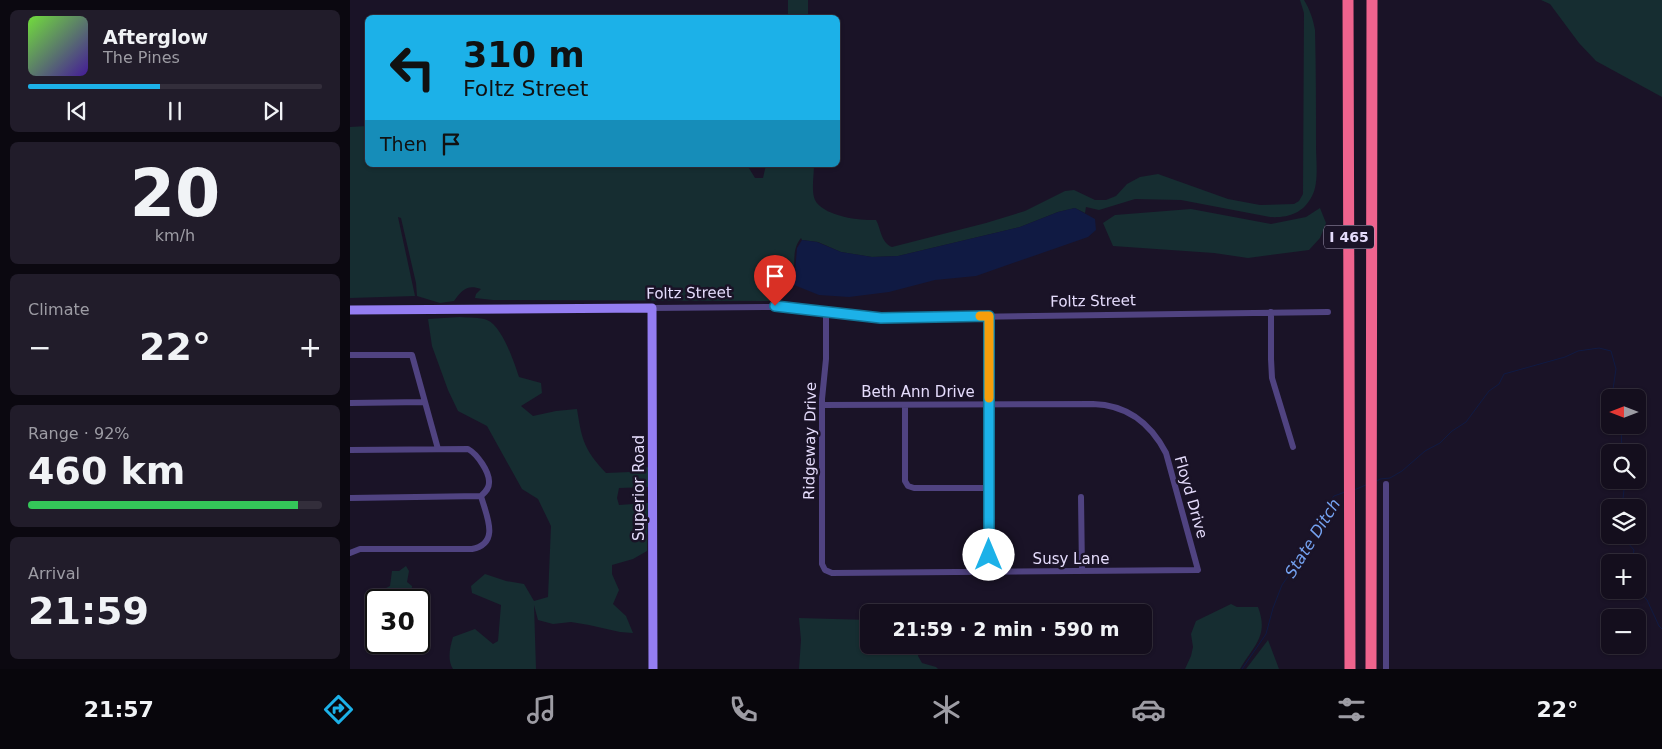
<!DOCTYPE html>
<html lang="en">
<head>
<meta charset="utf-8">
<style>
  :root { --surface:#140e1d; --page:#211c2a; --text:#f1f3f6; --muted:#9d9ca4; --line:#332e3b; --accent:#1cb1e8 }
  body { margin:0; font-family:"DejaVu Sans",sans-serif; background:var(--page); color:var(--text); height:100vh; display:flex; flex-direction:column; font-size:19px; white-space:nowrap }
  * { box-sizing:border-box; margin:0 }
  p { font-size:16px; color:var(--muted) }
  .icon { flex:none; width:28px; height:28px; fill:none; stroke:currentColor; stroke-width:2; stroke-linecap:round; stroke-linejoin:round }
  .map { position:relative; flex:1; overflow:hidden }
  .drawer { display:flex; flex-direction:column; gap:10px; padding:10px; background:#0b0810; width:350px }
  .drawer>* { flex:none }
  .banner { position:absolute; left:15px; top:15px; width:475px; height:152px; border-radius:8px; box-shadow:0 1px 4px #0004,0 0 0 1px var(--line); background:#1cb1e8; color:#111; overflow:hidden }
  .needle { width:32px; rotate:270deg }
  .controls { position:absolute; left:1251px; top:389px; display:grid; gap:10px }
  .controls a { display:grid; place-items:center; width:45px; height:45px; border-radius:8px; background:var(--surface); box-shadow:0 1px 4px #0004,0 0 0 1px var(--line); font-size:25px }
  .speed { position:absolute; left:15px; top:589px; display:flex; gap:10px; font-size:25px; font-weight:700; text-align:center }
  .speed>* { display:grid; place-content:center; width:65px; height:65px; border-radius:50%; background:var(--surface); box-shadow:0 1px 4px #0004,0 0 0 1px var(--line); line-height:1 }
  .speed .limit { border:2px solid #111; border-radius:8px; background:#fff; color:#111 }
  .pin { position:absolute; display:grid; place-items:center; width:42px; height:42px; color:#fff; margin:-51px -21px; border-radius:50% 50% 50% 0; rotate:-45deg; box-shadow:0 0 5px #0007 }
  .pin .icon { rotate:45deg }
  .me { position:absolute; width:55px; margin:-28px; rotate:0deg; stroke-linejoin:round; filter:drop-shadow(0 0 4px #0008) }
  .turn { display:flex; align-items:center; gap:18px; height:105px; padding:0 15px; font-size:22px }
  .turn .icon { width:65px; height:65px; stroke-width:2.5 }
  .turn b { display:block; font-size:35px; line-height:42px }
  .then { display:flex; align-items:center; height:48px; padding:0 15px; background:#0003; gap:10px; font-size:19px }
  .big { font-size:38px; font-weight:700; line-height:1.1 }
  .drawer .widget { flex:1; display:flex; flex-direction:column; justify-content:center; gap:8px; min-width:0; padding:0 18px; border-radius:8px; background:var(--page) }
  .drawer .dial { align-items:center; gap:0 }
  .dial b { font-size:65px; line-height:1 }
  .song { display:flex; align-items:center; gap:15px }
  .cover { width:60px; height:60px; border-radius:8px; background:linear-gradient(135deg,hsl(100 70% 55%),hsl(260 70% 35%)) }
  .played { height:5px; border-radius:2px; background:linear-gradient(90deg,var(--accent) 45%,var(--line) 45%) }
  .keys { display:flex; justify-content:space-around; direction:ltr }
  .heat { display:flex; justify-content:space-between; align-items:center; font-size:28px; direction:ltr }
  .charge { height:8px; border-radius:4px; background:linear-gradient(90deg,#34c759 92%,var(--line) 0) }
  .trip { position:absolute; left:510px; top:604px; width:292px; height:50px; border-radius:8px; background:var(--surface); box-shadow:0 1px 4px #0004,0 0 0 1px var(--line); font-weight:700; line-height:50px; text-align:center }
  .tab-bar { display:flex; height:80px; justify-content:space-around; align-items:center; background:#08060c; color:var(--muted) }
  .tab-bar .icon { width:35px; height:35px }
  .tab-bar .active { color:var(--accent) }
  .tab-bar b { font-size:22px; color:var(--text) }
  main { display:flex; flex:1; min-height:0 }
  .map>svg:first-child { display:block }
  .green { fill:#162d31 }
  .water { fill:#101a43 }
  .lines { fill:none; stroke-linecap:round; stroke-linejoin:round }
  .stream { stroke:#101a43; stroke-width:1 }
  .street { stroke:#504381; stroke-width:6 }
  .secondary { stroke:#947df2; stroke-width:9 }
  .highway { stroke:#ef638e; stroke-width:11 }
  .route-casing { stroke:#127397; stroke-width:12 }
  .route { stroke:#1cb1e8; stroke-width:9 }
  .slow { stroke:#f59e0b; stroke-width:9 }
  .labels { text-anchor:middle; stroke-width:5; stroke-linejoin:round; paint-order:stroke }
  .shield { fill:#1a1327; stroke:#a8a0bc; stroke-width:1 }
  .shield-label { font-size:14px; font-weight:bold; fill:#e5dcfc }
  .street-label { font-size:15px; fill:#e5dcfc; stroke:#1a1327 }
  .water-label { font-size:16px; font-style:italic; fill:#75a2f1; stroke:#1a1327 }
</style>
</head>
<body>
<main>
<section class="drawer">
<div class="widget">
<div class="song"><i class="cover"></i><div><b>Afterglow</b><p>The Pines</p></div></div>
<div class="played"></div>
<div class="keys"><svg class="icon" aria-label="previous" viewBox="0 0 24 24"><path d="M18 5L8 12l10 7zM5 5v14"/></svg><svg class="icon" aria-label="pause" viewBox="0 0 24 24"><path d="M8 5v14M16 5v14"/></svg><svg class="icon" aria-label="next" viewBox="0 0 24 24"><path d="M6 5l10 7-10 7zM19 5v14"/></svg></div>
</div>
<div class="widget dial"><b>20</b><p>km/h</p></div>
<div class="widget"><p>Climate</p>
<div class="heat"><a>−</a><b class="big">22°</b><a>+</a></div>
</div>
<div class="widget"><p>Range · 92%</p><b class="big">460 km</b><div class="charge"></div></div>
<div class="widget"><p>Arrival</p><b class="big">21:59</b></div>
</section>
<div class="map">
<svg width="1312" height="669" viewBox="0 0 1312 669">
  <rect width="100%" height="100%" fill="#1a1327"/>
  <path class="green" d="M438 0H458V17H438Z
    M950 0H954C960 10 963 19 965 30 966 69 966 108 966 146 966 161 969 183 962 196 953 214 937 218 920 217L831 200 785 199 749 210 736 207 735 213 725 208 708 212 670 227 548 256 522 257 491 252 468 242 452 240 451 238C439 253 449 268 439 280 435 284 427 288 422 291L427 292V301L143 300 125 298 126 294 131 289C117 284 112 290 104 301L90 303 67 296 66 283 51 218 48 217 65 296 0 298V127L17 126 18 165H397L405 178H413L416 165H464C464 175 461 191 465 200 473 216 510 221 526 220 531 229 531 243 542 247L636 223 675 211 715 191 724 190 745 200H756L766 196 777 184 790 177 808 174 878 199 910 205 944 204 949 201 953 194 954 13Z
    M1191 0H1312V97L1246 61 1229 43 1200 4Z
    M970 208 976 223 970 238 959 250 898 258 864 253 763 246 753 223 765 215 841 209 921 224 956 217Z
    M110 317C118 318 130 317 137 320 152 326 164 362 169 377L191 383 192 393 171 406 183 416 206 411 227 409C232 441 234 449 256 473L280 472 298 467V487L269 488 267 498 269 505 298 503 297 551 283 559 262 565V574L269 590 263 604 276 616 283 633 270 632 239 625 221 622 203 624 188 620 184 605 186 669H103C97 660 100 647 103 637L125 629 143 644 148 641 151 605 122 593 121 586 135 574 156 581 174 584 184 601 198 597 201 526 188 499 172 489 137 426 108 411 98 390 82 346 78 319Z
    M56 566 59 571 57 582 62 586 61 600H31L30 591 40 586 42 571H49Z
    M881 604 887 607H908C919 636 904 645 890 669H835L841 656 843 647 841 634 846 621Z
    M449 618 519 620V645H575L568 650V656L572 663 586 667 588 669H449L451 640Z
    M918 640 929 669H896Z"/>
  <path class="water" d="M725 208 745 219 746 230 738 237 626 276 585 280 539 292 499 297 469 295 444 285 447 248 452 240 467 242 491 252 522 257 548 256 670 227 708 212Z"/>
  <g class="lines">
    <path class="stream" d="M1271 425 1272 452
      M1027 481 1030 479 1040 478 1052 471 1075 451 1090 443 1102 431 1116 422 1139 391 1149 384 1154 374 1215 357 1228 351 1249 348 1261 351 1266 369 1263 389 1264 398
      M1004 490 1016 485
      M1272 508 1275 480
      M1271 535 1284 550 1282 562
      M1288 590 1297 600 1309 626 1312 629
      M892 669 916 634 923 608 932 585 952 556 960 538 980 501 984 496 995 492"/>
    <path class="street" d="M302 308 425 307 506 316 546 318 978 312
      M921 312V359L922 378 943 447
      M0 355H62L88 449
      M0 403 75 402
      M472 405 743 404C778 405 801 424 816 453L848 570 482 573 475 570 472 564V399L476 359V312
      M555 405V481L558 486 564 488H639
      M0 450 118 449C127 454 140 472 139 483 139 489 135 492 131 496 136 515 151 543 122 549H10L0 553
      M1036 484V669
      M731 497 732 571
      M0 498 131 496
      M639 572V316"/>
    <path class="secondary" d="M0 310 302 308 303 669"/>
    <path class="highway" d="M998 0 1000 669
      M1021 669 1022 0"/>
  </g>
  <g class="lines">
    <g class="route-casing">
      <path id="route" d="M425 306 531 318 639 316V555"/>
    </g>
    <use href="#route" class="route"/>
    <path class="slow" d="M630 316H639V398"/>
  </g>
  <g class="labels">
    <rect class="shield" x="974" y="225.5" width="50" height="23" rx="4"/>
    <g class="shield-label">
      <text x="999" y="242">I 465</text>
    </g>
    <g class="street-label">
      <text transform="translate(339 293) rotate(-1)" y="5">Foltz Street</text>
      <text transform="translate(743 301) rotate(-1)" y="5">Foltz Street</text>
      <text x="568" y="397">Beth Ann Drive</text>
      <text transform="translate(460 441) rotate(-89)" y="5">Ridgeway Drive</text>
      <text transform="translate(289 488) rotate(-90)" y="5">Superior Road</text>
      <text transform="translate(841 497) rotate(74)" y="5">Floyd Drive</text>
      <text x="721" y="564">Susy Lane</text>
    </g>
    <g class="water-label">
      <text transform="translate(962 538) rotate(-58)" y="6">State Ditch</text>
    </g>
  </g>
</svg>
<div class="controls">
<a><svg class="needle" viewBox="-14 -14 28 28"><path d="M0-13l5 13h-10z" fill="#e53935"/><path d="M0 13l5-13h-10z" fill="#9d9ca4"/></svg></a>
<a><svg class="icon" aria-label="search" viewBox="0 0 24 24"><circle cx="10" cy="10" r="6"/><path d="M15 15l6 6"/></svg></a>
<a><svg class="icon" aria-label="layers" viewBox="0 0 24 24"><path d="M12 4l9 5-9 5-9-5zM3 14l9 5 9-5"/></svg></a>
<a>+</a>
<a>−</a>
</div>
<div class="speed"><div class="limit">30</div></div>
<div class="pin" style="left:425px;top:306px;background:#d93025"><svg class="icon" aria-label="arrive" viewBox="0 0 24 24"><path d="M6 21V4h12l-3 4 3 4H6"/></svg></div>
<svg class="me" style="left:639px;top:555px" viewBox="-20 -20 40 40"><circle r="19" fill="#fff"/><path d="M0-13L10 11 0 6-10 11z" fill="#1cb1e8"/></svg>
<div class="trip">21:59 · 2 min · 590 m</div>
<div class="banner">
<div class="turn"><svg class="icon" aria-label="left" viewBox="0 0 24 24"><path d="M17 20v-9H6M10 6l-5 5 5 5"/></svg><div><b>310 m</b>Foltz Street</div></div>
<div class="then">Then<svg class="icon" aria-label="arrive" viewBox="0 0 24 24"><path d="M6 21V4h12l-3 4 3 4H6"/></svg></div>
</div>
</div>
</main>
<nav class="tab-bar">
<b>21:57</b>
<svg class="icon active" aria-label="directions" viewBox="0 0 24 24"><path d="M12 3l9 9-9 9-9-9zM9 14v-3h6M13 9l2 2-2 2"/></svg>
<svg class="icon" aria-label="music" viewBox="0 0 24 24"><path d="M9 18V5l10-2v13"/><circle cx="6" cy="18" r="3"/><circle cx="16" cy="16" r="3"/></svg>
<svg class="icon" aria-label="phone" viewBox="0 0 24 24"><path d="M5 4h4l2 5-3 2q2 4 5 5l2-3 5 2v4C11 20 4 13 5 4z"/></svg>
<svg class="icon" aria-label="climate" viewBox="0 0 24 24"><path d="M12 3v18M4 7l16 10M4 17L20 7"/></svg>
<svg class="icon" aria-label="car" viewBox="0 0 24 24"><path d="M5 17H2v-5l4-1 3-4h7l3 4 3 1v5h-3M9 17h6M6 11h13"/><circle cx="7" cy="17" r="2"/><circle cx="17" cy="17" r="2"/></svg>
<svg class="icon" aria-label="filters" viewBox="0 0 24 24"><path d="M4 7h16M4 17h16"/><circle cx="9" cy="7" r="2"/><circle cx="15" cy="17" r="2"/></svg>
<b>22°</b>
</nav>
</body>
</html>
